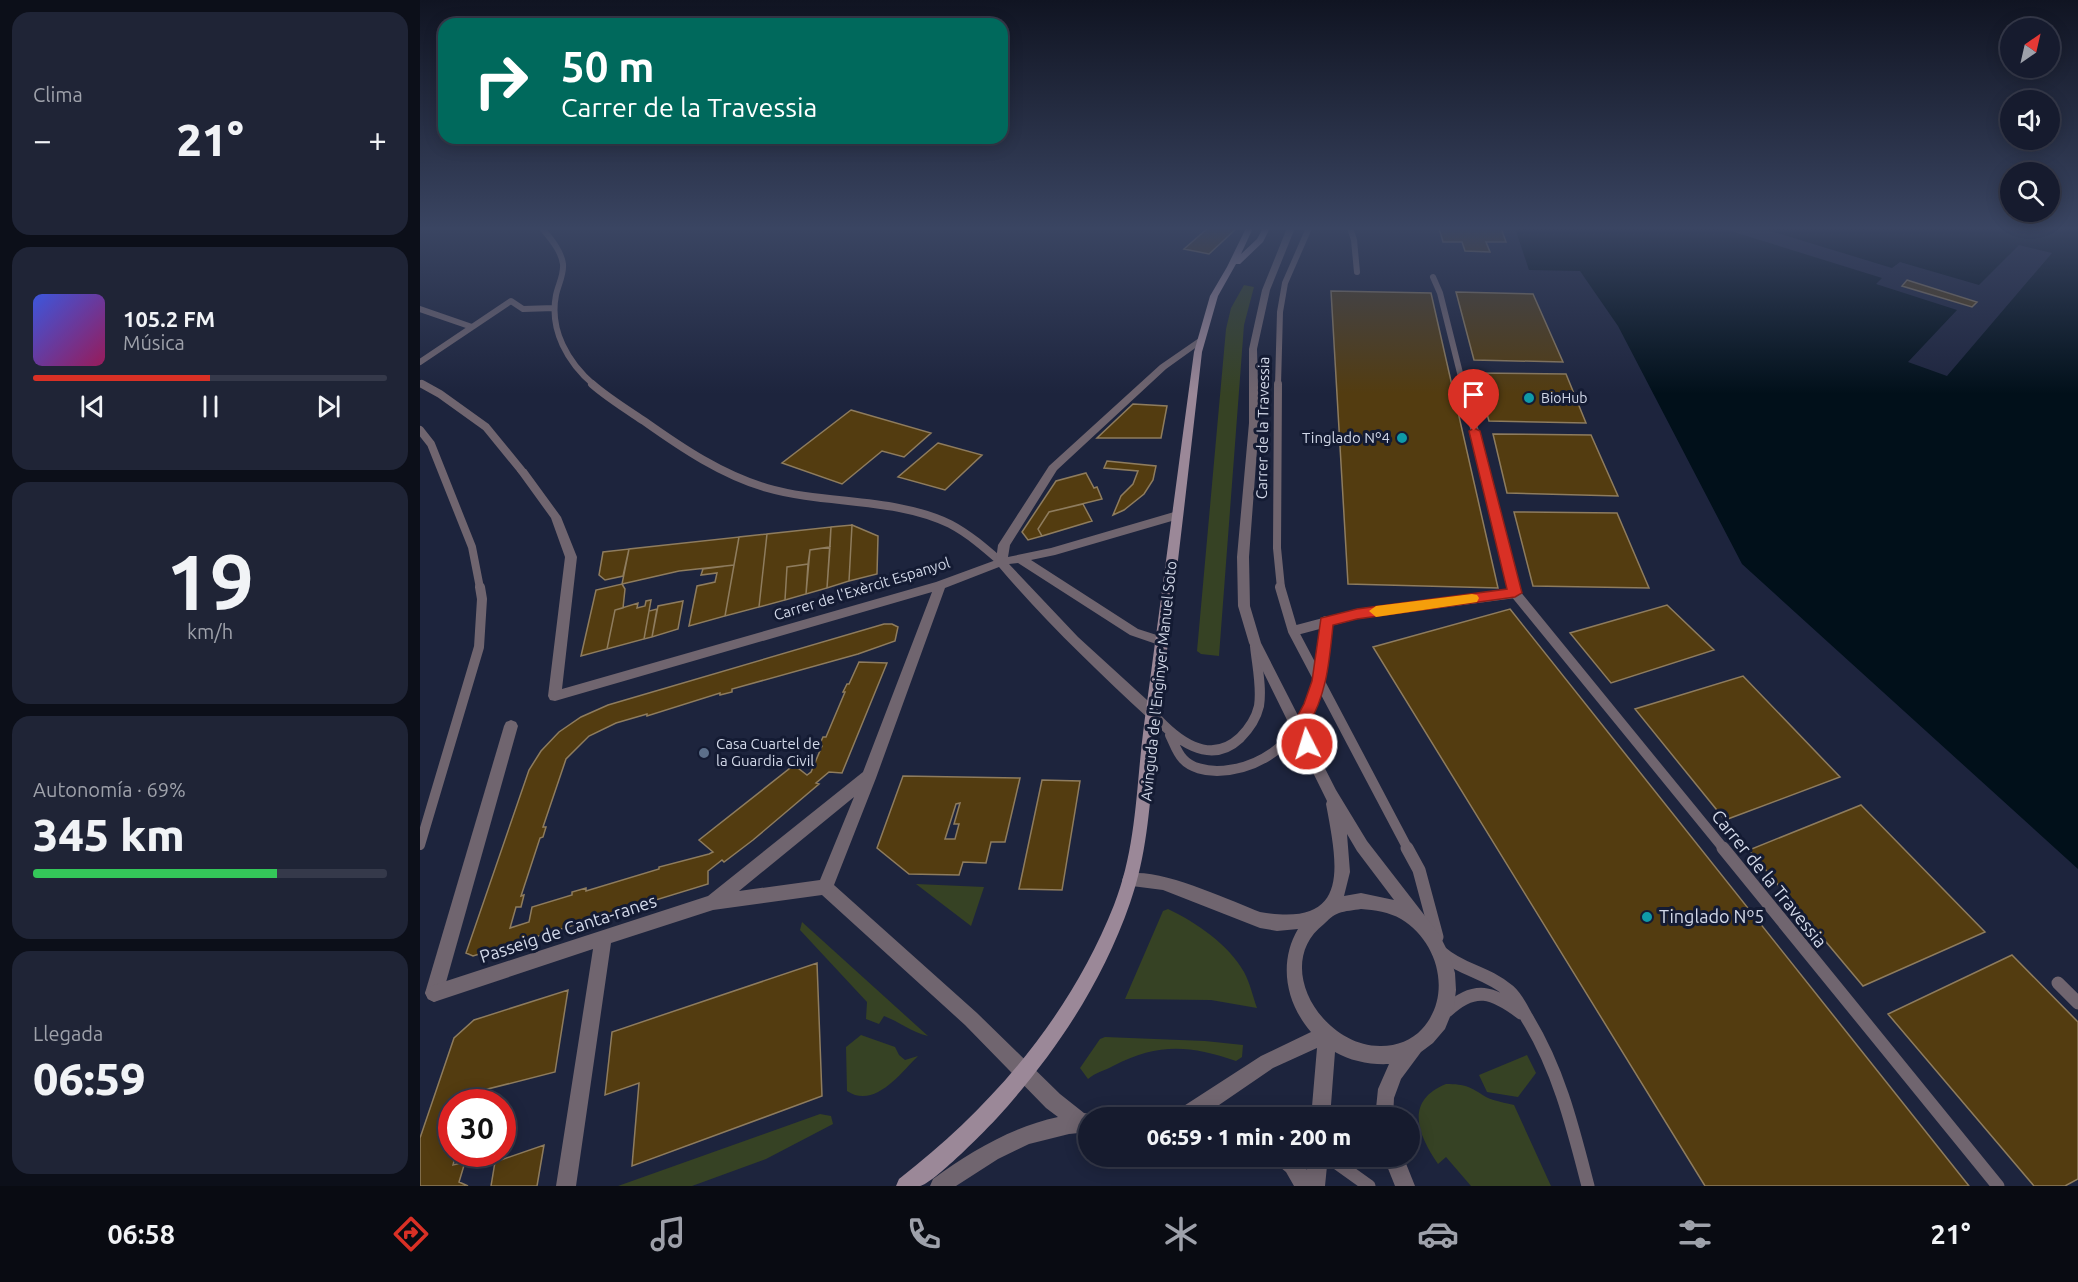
<!DOCTYPE html>
<html lang="es">
<head>
<meta charset="utf-8">
<style>
  :root { --surface:#161b2e; --page:#1f2436; --text:#f1f3f6; --muted:#9ea1aa; --line:#35394a; --accent:#d93025 }
  body { margin:0; font-family:Ubuntu,sans-serif; background:var(--page); color:var(--text); height:100vh; display:flex; flex-direction:column; font-size:22px; white-space:nowrap }
  * { box-sizing:border-box; margin:0 }
  p { font-size:20px; color:var(--muted) }
  .icon { flex:none; width:33px; height:33px; fill:none; stroke:currentColor; stroke-width:2; stroke-linecap:round; stroke-linejoin:round }
  .map { position:relative; flex:1; overflow:hidden }
  .panel { display:flex; flex-direction:column; gap:12px; padding:12px; background:#0c0f19; width:420px }
  .panel>* { flex:none }
  .banner { position:absolute; left:18px; top:18px; width:570px; height:126px; border-radius:18px; box-shadow:0 3px 15px #0003,0 0 0 2px var(--line); background:#00695c; color:#fff; overflow:hidden }
  .needle { width:39px; rotate:34deg }
  .fabs { position:absolute; left:1580px; top:18px; display:grid; gap:12px }
  .fabs a { display:grid; place-items:center; width:60px; height:60px; border-radius:50%; background:var(--surface); box-shadow:0 3px 15px #0003,0 0 0 2px var(--line); font-size:30px }
  .speed { position:absolute; left:18px; top:1089px; display:flex; gap:12px; font-size:30px; font-weight:700; text-align:center }
  .speed>* { display:grid; place-content:center; width:78px; height:78px; border-radius:50%; background:var(--surface); box-shadow:0 3px 15px #0003,0 0 0 2px var(--line); line-height:1 }
  .speed .limit { border:9px solid #d22; background:#fff; color:#111 }
  .pin { position:absolute; display:grid; place-items:center; width:51px; height:51px; color:#fff; margin:-62px -26px; border-radius:50% 50% 50% 0; rotate:-45deg; box-shadow:0 0 6px #0007 }
  .pin .icon { rotate:45deg }
  .me { position:absolute; width:66px; margin:-33px; rotate:355deg; stroke-linejoin:round; filter:drop-shadow(0 0 4px #0008) }
  .turn { display:flex; align-items:center; gap:21px; height:126px; padding:0 24px; font-size:27px }
  .turn .icon { width:78px; height:78px; stroke-width:2.5 }
  .turn b { display:block; font-size:42px; line-height:51px }
  .big { font-size:45px; font-weight:800; line-height:1.1 }
  .panel .card { flex:1; display:flex; flex-direction:column; justify-content:center; gap:9px; min-width:0; padding:0 21px; border-radius:18px; background:var(--page) }
  .panel .dial { align-items:center; gap:0 }
  .dial b { font-size:78px; line-height:1 }
  .song { display:flex; align-items:center; gap:18px }
  .cover { width:72px; height:72px; border-radius:9px; background:linear-gradient(135deg,hsl(230 70% 55%),hsl(330 70% 35%)) }
  .played { height:6px; border-radius:3px; background:linear-gradient(90deg,var(--accent) 50%,var(--line) 50%) }
  .keys { display:flex; justify-content:space-around; direction:ltr }
  .heat { display:flex; justify-content:space-between; align-items:center; font-size:33px; direction:ltr }
  .charge { height:9px; border-radius:4px; background:linear-gradient(90deg,#34c759 69%,var(--line) 0) }
  .trip { position:absolute; left:658px; top:1107px; width:342px; height:60px; border-radius:30px; background:var(--surface); box-shadow:0 3px 15px #0003,0 0 0 2px var(--line); font-weight:800; line-height:60px; text-align:center }
  .tab-bar { display:flex; height:96px; justify-content:space-around; align-items:center; background:#090b12; color:var(--muted) }
  .tab-bar .icon { width:42px; height:42px }
  .tab-bar .active { color:var(--accent) }
  .tab-bar b { font-size:27px; color:var(--text) }
  main { display:flex; flex:1; min-height:0 }
  .map>svg:first-child { display:block }
  .green { fill:#364224 }
  .water { fill:#01101a }
  .building { fill:#533c10; stroke:#8e7c5e; stroke-width:1.5; fill-rule:evenodd }
  .lines { fill:none; stroke-linecap:round; stroke-linejoin:round }
  .service-far3 { stroke:#70656f; stroke-width:6 }
  .service-far2 { stroke:#70656f; stroke-width:8 }
  .service-far1 { stroke:#70656f; stroke-width:10 }
  .service { stroke:#70656f; stroke-width:13 }
  .pedestrian { fill:#70656f; fill-rule:evenodd }
  .minor { fill:#70656f; fill-rule:evenodd }
  .secondary { fill:#9b8898; fill-rule:evenodd }
  .route { fill:#d93025; stroke:#8d1f18; stroke-width:1.5 }
  .slow { fill:#f59e0b }
  .culture-dot { fill:#0f9aa8; stroke:#141b33; stroke-width:2 }
  .service-dot { fill:#5c6f8a; stroke:#141b33; stroke-width:2 }
  .labels { text-anchor:middle; stroke-width:6; stroke-linejoin:round; paint-order:stroke }
  .far-poi-label { font-size:14px; fill:#d3d9e9; stroke:#141b33; text-anchor:start }
  .street-label { font-size:15px; fill:#d3d9e9; stroke:#141b33 }
  .poi-label { font-size:15px; fill:#d3d9e9; stroke:#141b33; text-anchor:end }
  .near-street-label { font-size:18px; fill:#d3d9e9; stroke:#141b33 }
  .near-poi-label { font-size:18px; fill:#d3d9e9; stroke:#141b33; text-anchor:start }
</style>
</head>
<body>
<main>
<section class="panel">
<div class="card"><p>Clima</p>
<div class="heat"><a>−</a><b class="big">21°</b><a>+</a></div>
</div>
<div class="card">
<div class="song"><i class="cover"></i><div><b>105.2 FM</b><p>Música</p></div></div>
<div class="played"></div>
<div class="keys"><svg class="icon" aria-label="previous" viewBox="0 0 24 24"><path d="M18 5L8 12l10 7zM5 5v14"/></svg><svg class="icon" aria-label="pause" viewBox="0 0 24 24"><path d="M8 5v14M16 5v14"/></svg><svg class="icon" aria-label="next" viewBox="0 0 24 24"><path d="M6 5l10 7-10 7zM19 5v14"/></svg></div>
</div>
<div class="card dial"><b>19</b><p>km/h</p></div>
<div class="card"><p>Autonomía · 69%</p><b class="big">345 km</b><div class="charge"></div></div>
<div class="card"><p>Llegada</p><b class="big">06:59</b></div>
</section>
<div class="map">
<svg width="1658" height="1186" viewBox="0 0 1658 1186">
  <rect width="100%" height="100%" fill="#1d243d"/>
  <path class="green" d="M824 285 834 287 824 325 799 656 781 654 777 651 806 329 811 308Z
    M496 884 564 887 551 926Z
    M748 909C777 923 808 944 824 972 830 983 833 997 837 1008L791 1000 705 999 743 911Z
    M382 922 508 1036C491 1032 480 1022 464 1016L459 1024 446 1019 447 1002 380 930Z
    M441 1035 475 1047 479 1055 485 1060 498 1056C479 1075 454 1109 427 1091L426 1047Z
    M685 1037 785 1041 823 1045 822 1057 816 1061C769 1045 738 1043 693 1066 684 1071 676 1072 668 1079L660 1068 680 1039Z
    M1107 1055 1116 1073 1098 1097 1067 1092 1059 1075Z
    M1026 1084C1046 1084 1050 1087 1066 1097 1074 1101 1086 1103 1094 1105L1131 1186H1051L1026 1157 1018 1164C998 1135 984 1101 1026 1084Z
    M400 1114 411 1116 413 1124 346 1159 272 1186H198Z"/>
  <path class="water" d="M1095 228H1301L1462 278 1456 284 1537 310 1488 362 1527 376 1632 253 1599 245 1559 285 1480 262 1472 268 1341 228H1658V869L1322 564 1198 326 1160 271 1109 270Z"/>
  <path class="building" d="M788 228H817L789 254 764 249Z
    M1019 228H1081L1086 242H1066L1070 252 1045 251 1042 242H1023Z
    M1487 280 1557 302 1552 307 1482 286Z
    M911 291 1011 293 1078 588 928 584Z
    M1036 292 1113 294 1143 362 1054 360Z
    M1055 373 1146 374 1166 423 1069 421Z
    M713 404 747 406 741 438H677Z
    M431 410 511 433 484 457 462 451 422 484 362 463Z
    M1073 434 1171 435 1198 496 1087 493Z
    M518 443 562 455 525 490 478 477Z
    M687 461 736 466 733 480 724 494 704 510 693 515 701 496 713 484 718 471 684 468Z
    M666 473 674 488 677 487 682 499 629 512 618 529 622 536 608 540 602 532 636 481Z
    M663 504 672 521 622 536 618 529 629 512Z
    M1094 512 1197 513 1229 588 1113 586Z
    M432 525 429 581 407 588 411 527Z
    M432 525 458 536 457 574 429 581Z
    M411 527 410 547 390 550 388 564 367 567 365 600 339 607 347 534Z
    M347 534 339 607 305 616 319 537Z
    M319 537 314 565 259 571 202 584 209 549Z
    M410 547 407 588 386 594 390 550Z
    M209 549 203 576 185 580 179 575 183 552Z
    M388 564 386 594 365 600 367 567Z
    M314 565 305 616 269 626 277 586 295 582 297 573 281 575 283 569Z
    M202 584 205 589 203 608 195 610 187 649 161 656 176 590Z
    M231 600 224 639 187 649 195 610 218 603 217 608 225 606 226 601Z
    M263 601 258 629 232 637 238 606Z
    M1247 605 1294 650 1191 683 1150 633Z
    M237 609 232 637 224 639 229 611Z
    M1090 609 1549 1186H1285L953 647Z
    M464 624H472L478 627 475 641 438 654 312 689V692L300 695V693L227 716V714L196 723 169 736 146 759 123 827H126L123 837 120 838 101 896 104 895 101 907H96L90 928 109 922 112 907 152 895V892L166 888V891L239 869V867L289 854 293 852 279 840 374 765 387 775 391 772 402 746H399L403 737H406L425 692H423L427 684H429L439 662 467 663 422 773 409 772 396 783 399 784 333 840 304 862 302 860 288 871V884L53 956 46 953 109 770 121 751 139 732 161 717 188 705Z
    M1323 676 1420 777 1305 820 1215 709Z
    M483 776 600 778 585 842H571L566 863 543 862 539 875 489 874 457 848ZM540 803 534 824H539L535 839H525L536 804Z
    M622 780 660 781 642 890 599 889Z
    M1441 805 1565 932 1443 986 1329 850Z
    M1592 955 1658 1022V1179L1645 1186H1614L1468 1014Z
    M397 963 402 1096 212 1166 219 1083 185 1095 192 1032Z
    M148 990 135 1072 56 1092 52 1102H32V1154H36L33 1165 45 1162 39 1182 48 1186H0V1138L34 1038 54 1020Z
    M124 1145 117 1186H71L75 1162Z"/>
  <g class="lines">
    <path class="service-far3" d="M122 228C130 238 141 250 143 264 144 275 138 285 136 295 129 330 148 363 174 385
      M930 228 934 240 937 272
      M1013 277 1020 293 1043 385
      M0 309 52 327
      M0 362 91 301 103 309 134 308
      M0 383 4 385
      M858 385 860 312 865 283 889 228"/>
    <path class="service-far2" d="M2 384 20 394 66 427 102 471
      M172 384C188 398 206 409 224 421 262 448 302 475 347 488 406 505 474 497 530 524 549 534 565 548 581 562
      M858 384 857 548 861 588
      M1043 384 1094 588
      M0 430 11 444 52 547 60 588"/>
    <path class="service-far1" d="M860 587 873 631 988 849
      M1093 587 1095 593 1304 849
      M873 631 937 614 1095 593
      M733 714C755 739 789 767 820 738 829 729 836 719 839 706 842 687 837 666 835 646
      M750 735C754 743 757 753 763 759 771 768 786 771 797 771 839 770 873 744 891 707 904 681 903 649 906 621
      M0 845 59 647 62 599 60 587"/>
    <path class="service" d="M987 848 999 870 1017 937
      M1303 848 1578 1186
      M1022 953C1041 970 1067 972 1089 991 1097 998 1102 1009 1107 1018 1139 1070 1153 1128 1168 1186
      M1638 983 1658 1003
      M1027 1011C1055 985 1073 992 1101 1013
      M907 1156 949 1186"/>
    <path class="pedestrian" d="M91 720 96 722 98 726 23 993 20 999 14 1002 8 999 5 993 84 726 86 722Z"/>
    <path class="minor" d="M867 228H875L850 290 837 349 839 423 829 557 830 606 841 643 916 790 947 841 1019 934 1030 956 1035 973 1036 990 1034 1007 1025 1029 1013 1043 1001 1052 981 1079 974 1098 973 1118H955L958 1089 969 1064C951 1065 930 1061 915 1052L910 1118H891L897 1048 853 1068 780 1118H754L756 1111 841 1056 891 1032C866 1003 858 963 878 929L857 931 840 928 743 890 704 885 702 880 704 875C733 864 811 901 840 912 931 928 918 868 906 804L907 801 829 643 818 606 817 557 829 423V349L842 290ZM927 834 937 851 974 900 941 893 924 896 930 872ZM941 909C955 910 969 912 981 919 1018 941 1033 995 1002 1029 992 1040 977 1046 961 1046 903 1047 851 965 904 924 908 920 913 915 919 913 925 911 934 910 941 909Z
      M782 336 785 337V341L746 369 637 470 590 545 588 557 631 548 754 512H762L763 515 762 518 635 555 611 560 718 629 746 638 748 641 746 644 742 646 710 635 598 563 589 564 658 637 738 710 740 714 738 718 733 719 728 718C676 670 625 621 579 567L525 588 456 778 414 885 557 1013 640 1094 664 1113 676 1115 677 1118H669V1132L649 1134 609 1144 578 1159 536 1186H510L513 1179C551 1151 592 1127 638 1117L626 1108 545 1025 402 895 293 910 191 943 156 1186H136L173 949 14 1002 8 999 5 993 8 987 288 896 443 772 512 592 135 701 130 700 128 696 145 557 131 518 97 471 98 469H106L141 517 157 557 142 689 516 582 576 560 578 545 629 466 740 365ZM434 797 400 880 319 891Z
      M852 1156H878L887 1170 888 1156H908L905 1186H874L866 1172 855 1163Z
      M963 1156H983L995 1186H975Z"/>
    <path class="secondary" d="M826 228H833L821 254 837 239 843 228H850L843 242 820 264H816L798 296 782 352C768 475 754 599 738 722 730 783 731 844 710 903 682 984 634 1055 577 1118 566 1130 513 1184 500 1186 492 1186 484 1186 476 1186L479 1179C572 1107 650 1016 694 905 717 847 716 785 724 725 741 600 757 476 774 352L790 296 807 267Z"/>
  </g>
  <linearGradient id="sky" x2="0" y2="1"><stop stop-color="#101422"/><stop offset="0.58" stop-color="#3a4562"/><stop offset="1" stop-color="#3a4562" stop-opacity="0"/></linearGradient>
  <rect width="1658" height="394" fill="url(#sky)"/>
  <path class="route" d="M1054 428 1060 431 1102 593 1095 597 937 619 913 625C909 664 907 693 887 728L895 744 892 749 887 751 881 749 871 728 884 704 892 681 901 618 937 609 1087 589 1049 431Z"/>
  <path class="slow" d="M1052 594 1057 595 1059 598 1057 602 956 617 949 611 956 606Z"/>
  <g class="culture-dot">
    <circle cx="1109" cy="398" r="6"/>
    <circle cx="982" cy="438" r="6"/>
    <circle cx="1227" cy="917" r="6"/>
  </g>
  <circle class="service-dot" cx="284" cy="753" r="6"/>
  <g class="labels">
    <g class="far-poi-label">
      <text x="1121" y="403">BioHub</text>
    </g>
    <g class="street-label">
      <text transform="translate(843 428) rotate(-89)" y="5">Carrer de la Travessia</text>
      <text transform="translate(442 589) rotate(-17)" y="5">Carrer de l'Exèrcit Espanyol</text>
      <text transform="translate(739 681) rotate(-84)" y="5">Avinguda de l'Enginyer Manuel Soto</text>
    </g>
    <g class="poi-label">
      <text x="970" y="443">Tinglado Nº4</text>
      <text x="296" y="749" text-anchor="start">Casa Cuartel de<tspan x="296" dy="17">la Guardia Civil</tspan></text>
    </g>
    <g class="near-street-label">
      <text transform="translate(1349 879) rotate(51)" y="6">Carrer de la Travessia</text>
      <text transform="translate(148 929) rotate(-18)" y="6">Passeig de Canta-ranes</text>
    </g>
    <g class="near-poi-label">
      <text x="1239" y="923">Tinglado Nº5</text>
    </g>
  </g>
</svg>
<div class="fabs">
<a><svg class="needle" viewBox="-14 -14 28 28"><path d="M0-13l5 13h-10z" fill="#e53935"/><path d="M0 13l5-13h-10z" fill="#9ea1aa"/></svg></a>
<a><svg class="icon" aria-label="sound" viewBox="0 0 24 24"><path d="M4 9h4l5-4v14l-5-4H4zM17 9q2 3 0 6"/></svg></a>
<a><svg class="icon" aria-label="search" viewBox="0 0 24 24"><circle cx="10" cy="10" r="6"/><path d="M15 15l6 6"/></svg></a>
</div>
<div class="speed"><div class="limit">30</div></div>
<div class="pin" style="left:1054px;top:431px;background:#d93025"><svg class="icon" aria-label="arrive" viewBox="0 0 24 24"><path d="M6 21V4h12l-3 4 3 4H6"/></svg></div>
<svg class="me" style="left:887px;top:744px" viewBox="-20 -20 40 40"><circle r="17" fill="#d93025" stroke="#fff" stroke-width="3"/><path d="M0-11L8 9 0 5-8 9z" fill="#fff"/></svg>
<div class="trip">06:59 · 1 min · 200 m</div>
<div class="banner">
<div class="turn"><svg class="icon" aria-label="right" viewBox="0 0 24 24"><path d="M7 20v-9h11M14 6l5 5-5 5"/></svg><div><b>50 m</b>Carrer de la Travessia</div></div>
</div>
</div>
</main>
<nav class="tab-bar">
<b>06:58</b>
<svg class="icon active" aria-label="directions" viewBox="0 0 24 24"><path d="M12 3l9 9-9 9-9-9zM9 14v-3h6M13 9l2 2-2 2"/></svg>
<svg class="icon" aria-label="music" viewBox="0 0 24 24"><path d="M9 18V5l10-2v13"/><circle cx="6" cy="18" r="3"/><circle cx="16" cy="16" r="3"/></svg>
<svg class="icon" aria-label="phone" viewBox="0 0 24 24"><path d="M5 4h4l2 5-3 2q2 4 5 5l2-3 5 2v4C11 20 4 13 5 4z"/></svg>
<svg class="icon" aria-label="climate" viewBox="0 0 24 24"><path d="M12 3v18M4 7l16 10M4 17L20 7"/></svg>
<svg class="icon" aria-label="car" viewBox="0 0 24 24"><path d="M5 17H2v-5l4-1 3-4h7l3 4 3 1v5h-3M9 17h6M6 11h13"/><circle cx="7" cy="17" r="2"/><circle cx="17" cy="17" r="2"/></svg>
<svg class="icon" aria-label="filters" viewBox="0 0 24 24"><path d="M4 7h16M4 17h16"/><circle cx="9" cy="7" r="2"/><circle cx="15" cy="17" r="2"/></svg>
<b>21°</b>
</nav>
</body>
</html>
